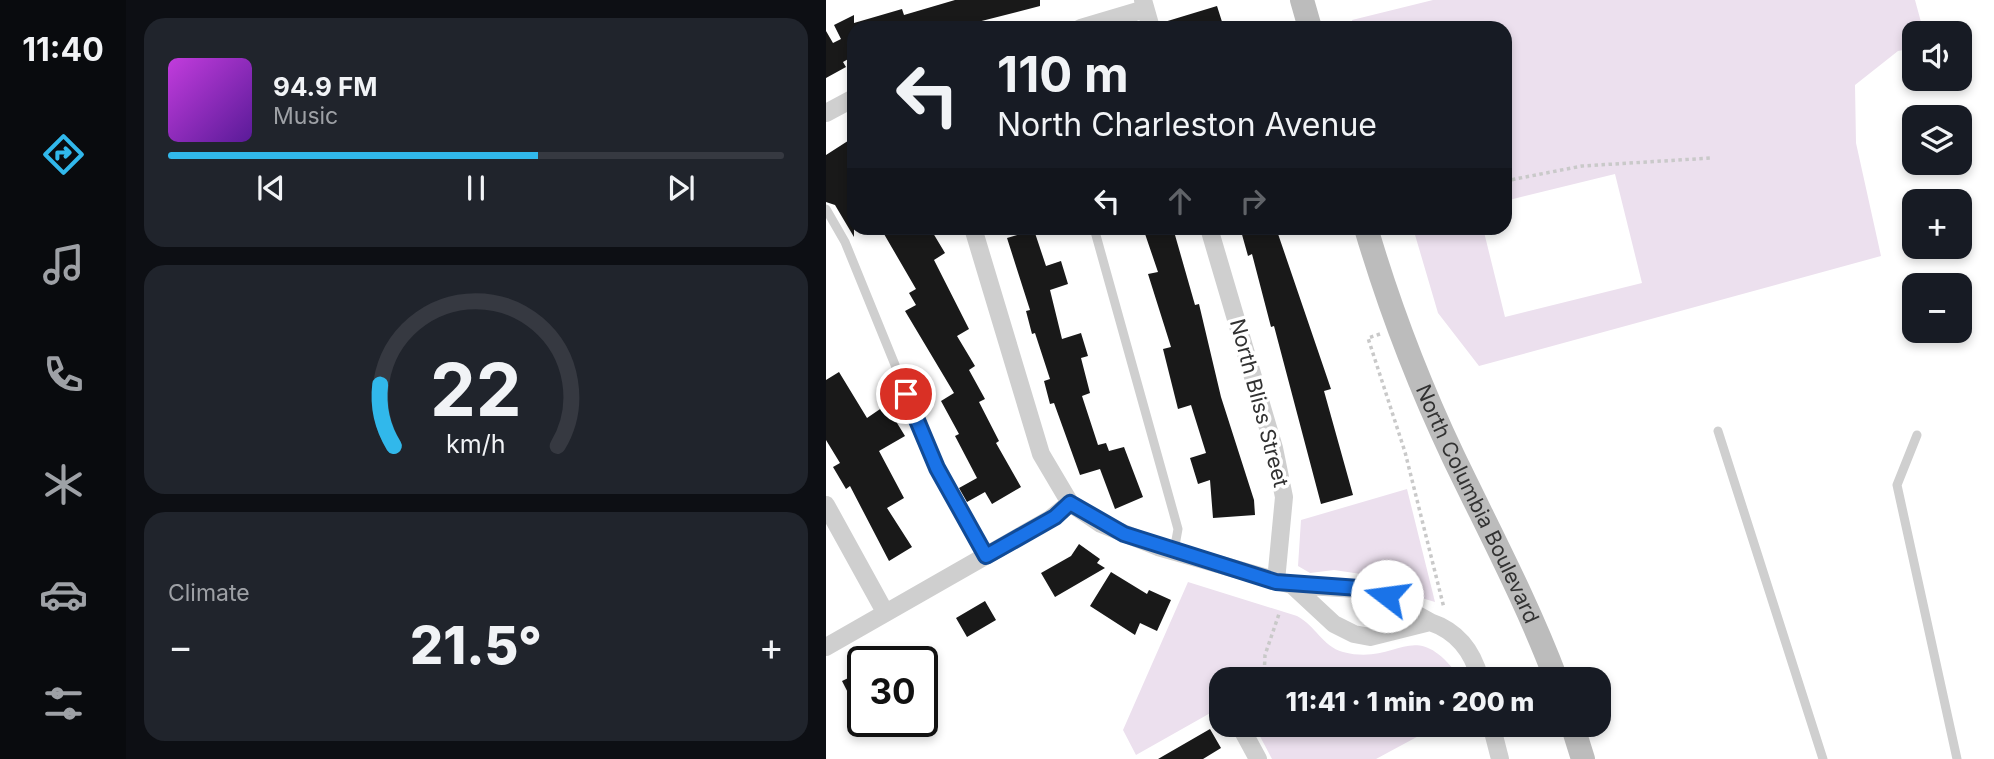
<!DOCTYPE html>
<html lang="en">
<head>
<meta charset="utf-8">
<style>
  :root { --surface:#171b24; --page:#20242c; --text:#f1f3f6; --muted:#9ea1a6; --line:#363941; --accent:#31b8eb }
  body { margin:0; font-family:Inter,sans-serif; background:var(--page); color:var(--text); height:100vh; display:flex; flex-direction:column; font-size:26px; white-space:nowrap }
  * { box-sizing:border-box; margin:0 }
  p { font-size:23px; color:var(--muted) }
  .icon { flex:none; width:38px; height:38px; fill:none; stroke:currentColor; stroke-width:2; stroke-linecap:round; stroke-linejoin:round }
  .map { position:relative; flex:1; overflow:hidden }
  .details { display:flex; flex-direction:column; gap:18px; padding:18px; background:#0d0f14; width:700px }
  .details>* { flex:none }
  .hud { position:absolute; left:21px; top:21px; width:665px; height:214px; border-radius:21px; box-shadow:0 4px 10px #0003; background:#171b24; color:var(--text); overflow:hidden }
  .buttons { position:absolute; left:1076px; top:21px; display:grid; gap:14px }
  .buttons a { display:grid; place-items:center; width:70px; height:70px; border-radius:14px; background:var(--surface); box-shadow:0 4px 10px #0003; font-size:35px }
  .speed { position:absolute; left:21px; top:646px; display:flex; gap:14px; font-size:35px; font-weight:700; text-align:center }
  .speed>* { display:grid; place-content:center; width:91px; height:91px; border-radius:50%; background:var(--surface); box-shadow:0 4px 10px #0003; line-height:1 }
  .speed .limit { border:4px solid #111; border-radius:10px; background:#fff; color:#111 }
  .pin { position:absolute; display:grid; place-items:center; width:60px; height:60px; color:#fff; margin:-30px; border:4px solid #fff; border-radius:50%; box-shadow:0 2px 7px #0007 }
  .me { position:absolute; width:77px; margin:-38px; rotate:285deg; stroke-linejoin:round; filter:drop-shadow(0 0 5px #0008) }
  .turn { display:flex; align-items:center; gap:24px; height:147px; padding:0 35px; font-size:32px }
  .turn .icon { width:91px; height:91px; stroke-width:2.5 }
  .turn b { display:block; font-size:49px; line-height:60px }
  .lanes { display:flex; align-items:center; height:66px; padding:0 35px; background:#0003; justify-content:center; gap:35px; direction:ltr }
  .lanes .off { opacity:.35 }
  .big { font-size:52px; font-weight:800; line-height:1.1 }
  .details .tile { flex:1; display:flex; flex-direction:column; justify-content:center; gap:10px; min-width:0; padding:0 24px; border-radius:21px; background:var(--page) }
  .details .dial { align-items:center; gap:0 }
  .dial svg { height:182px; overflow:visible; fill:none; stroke:var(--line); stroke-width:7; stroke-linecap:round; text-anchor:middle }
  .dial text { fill:var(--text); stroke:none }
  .song { display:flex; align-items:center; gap:21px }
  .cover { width:84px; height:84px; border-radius:10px; background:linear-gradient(135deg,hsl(290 70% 55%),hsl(270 70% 35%)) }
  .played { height:7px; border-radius:4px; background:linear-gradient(90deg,var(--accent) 60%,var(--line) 60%) }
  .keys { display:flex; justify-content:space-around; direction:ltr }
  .heat { display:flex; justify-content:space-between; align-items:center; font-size:38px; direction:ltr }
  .trip { position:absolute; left:383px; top:667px; width:402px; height:70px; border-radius:21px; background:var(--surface); box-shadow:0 4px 10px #0003; font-weight:800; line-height:70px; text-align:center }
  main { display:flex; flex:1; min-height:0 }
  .tabs { display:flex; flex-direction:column; width:126px; justify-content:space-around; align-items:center; background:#090b0e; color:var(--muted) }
  .tabs .icon { width:49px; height:49px }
  .tabs .on { color:var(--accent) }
  .tabs b { font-size:32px; color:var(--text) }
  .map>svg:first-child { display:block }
  .green { fill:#ece0ee }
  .building { fill:#191919 }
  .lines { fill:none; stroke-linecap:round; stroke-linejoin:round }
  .path { stroke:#c9c9c9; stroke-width:3.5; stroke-dasharray:3.5 3.5; stroke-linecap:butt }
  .lane { stroke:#cfcfcf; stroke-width:9 }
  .street { stroke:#cfcfcf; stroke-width:18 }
  .secondary { stroke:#bcbcbc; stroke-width:24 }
  .route-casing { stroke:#114b97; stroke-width:18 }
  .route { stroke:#1a73e8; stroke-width:12 }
  .labels { text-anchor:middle; stroke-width:7; stroke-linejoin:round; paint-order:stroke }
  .street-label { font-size:21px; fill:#323232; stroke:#fff }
</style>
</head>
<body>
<main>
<nav class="tabs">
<b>11:40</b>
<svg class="icon on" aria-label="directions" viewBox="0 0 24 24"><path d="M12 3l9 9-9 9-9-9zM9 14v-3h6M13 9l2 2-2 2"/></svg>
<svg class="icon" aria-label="music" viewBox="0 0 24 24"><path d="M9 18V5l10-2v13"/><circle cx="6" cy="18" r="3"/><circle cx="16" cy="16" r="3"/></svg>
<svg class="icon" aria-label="phone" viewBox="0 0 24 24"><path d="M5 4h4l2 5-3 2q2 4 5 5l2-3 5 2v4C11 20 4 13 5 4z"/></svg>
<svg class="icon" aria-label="climate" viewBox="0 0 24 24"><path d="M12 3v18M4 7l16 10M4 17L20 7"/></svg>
<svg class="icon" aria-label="car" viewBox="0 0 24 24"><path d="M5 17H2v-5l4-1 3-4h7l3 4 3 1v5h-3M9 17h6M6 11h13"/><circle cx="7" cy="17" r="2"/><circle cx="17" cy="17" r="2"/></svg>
<svg class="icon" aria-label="filters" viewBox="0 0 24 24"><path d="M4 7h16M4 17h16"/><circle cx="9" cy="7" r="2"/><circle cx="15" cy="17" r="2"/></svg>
</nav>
<section class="details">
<div class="tile">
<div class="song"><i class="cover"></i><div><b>94.9 FM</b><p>Music</p></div></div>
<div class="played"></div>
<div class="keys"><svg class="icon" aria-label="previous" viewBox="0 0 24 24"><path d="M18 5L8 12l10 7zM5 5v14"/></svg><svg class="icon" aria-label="pause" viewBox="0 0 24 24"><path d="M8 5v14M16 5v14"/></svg><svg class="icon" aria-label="next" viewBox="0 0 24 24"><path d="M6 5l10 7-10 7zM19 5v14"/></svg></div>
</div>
<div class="tile dial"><svg viewBox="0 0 100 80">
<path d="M14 69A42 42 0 1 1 86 69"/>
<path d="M14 69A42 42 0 0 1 8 42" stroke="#31b8eb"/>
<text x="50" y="56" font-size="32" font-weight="700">22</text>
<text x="50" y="72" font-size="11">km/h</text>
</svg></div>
<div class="tile"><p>Climate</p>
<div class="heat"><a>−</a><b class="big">21.5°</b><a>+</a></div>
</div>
</section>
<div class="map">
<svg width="1168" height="759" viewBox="0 0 1168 759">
  <rect width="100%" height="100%" fill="#fff"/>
  <path class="green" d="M607 0H1089L1098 33H1088V48L1072 51 1029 85 1030 143 1055 256 653 366 612 313 587 228H657L679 317 816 283 789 174 679 201V28H529L526 20Z
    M581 489 609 602 582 594 555 577 508 570 484 573 472 566 475 520Z
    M362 582 471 616C490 626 496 646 517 652 574 667 587 613 635 679H396L395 707 310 755 297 730Z
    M428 725H613L550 759H446Z"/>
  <path class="building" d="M129 0H214V6L128 28H28V66L24 58 17 62 20 67 0 78V31L7 43 15 39 8 25 28 15V23L76 9 78 15Z
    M391 6 398 28H336L335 23Z
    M28 137V237L9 205 0 202V155Z
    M70 228H104L119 253 108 260 143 329 131 336 149 366 143 370 159 399 153 402 173 441 170 443 195 487 166 504 159 492 141 502 133 488 151 478 129 436 133 434 115 401 128 393 79 311 90 305 83 293 90 289 58 234Z
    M317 228H347L369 305 373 304 395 397 428 500 429 515 387 518 384 480 372 484 364 458 380 453 365 405 352 409 337 349 345 347 322 274 332 272Z
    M429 228H450L505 389 498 391 527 495 495 504 448 326 445 327 426 254 422 256 415 231Z
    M208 230 220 266 235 261 242 284 224 290 236 339 255 333 262 356 255 358 264 393 256 396 272 445 280 443 283 451 298 447 317 497 289 509 274 469 254 475 228 403 224 404 218 381 224 379 209 333 206 334 200 311 204 310 181 238Z
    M13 372 41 418 60 405 79 436 53 451 78 498 61 508 86 547 63 561 24 486 20 489 7 467 14 463 0 440V380Z
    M253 544 274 559 271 563 279 568 229 597 215 573 245 556Z
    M285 572 321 594 323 590 345 600 331 631 314 623 309 635 264 606Z
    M159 601 170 620 141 637 130 618Z
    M37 671V722L16 681Z
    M384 729 395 748 377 759H332Z"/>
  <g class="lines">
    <path class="path" d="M679 181 756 166 885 158
      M554 334 542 338 579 452 618 608
      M438 679 439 655 453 614"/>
    <path class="lane" d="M0 209 19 242 111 468 160 556
      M268 228 352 529 348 551
      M892 431 997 759
      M1091 435 1071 485 1131 759"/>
    <path class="street" d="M317 0 325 28
      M255 28 319 9
      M0 113 28 98
      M147 228 215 454 244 503 275 524 332 547 466 585 546 590 604 622 544 637 528 634 508 624 466 585
      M383 228 448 448 458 497 450 581
      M0 505 59 612
      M604 622C631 631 647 652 654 679
      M0 647 224 519 244 503
      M413 724 432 759
      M665 724 674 759"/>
    <g class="secondary">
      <path d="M476 0 484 28"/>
      <path id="s1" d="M540 228C563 306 592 382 627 456 663 531 701 602 730 679"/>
      <path d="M746 724 757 759"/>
    </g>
  </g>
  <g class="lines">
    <g class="route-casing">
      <path id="route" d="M80 394 111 468 160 556 229 517 244 503 298 534 450 582 533 588 561 596"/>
    </g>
    <use href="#route" class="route"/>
  </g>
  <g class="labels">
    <g class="street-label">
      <text transform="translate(433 403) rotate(75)" y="7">North Bliss Street</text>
      <text dy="7" stroke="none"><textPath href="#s1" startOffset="298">North Columbia Boulevard</textPath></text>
    </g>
  </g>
</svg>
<div class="buttons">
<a><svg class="icon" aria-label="sound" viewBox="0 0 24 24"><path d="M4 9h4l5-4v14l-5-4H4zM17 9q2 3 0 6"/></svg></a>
<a><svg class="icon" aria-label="layers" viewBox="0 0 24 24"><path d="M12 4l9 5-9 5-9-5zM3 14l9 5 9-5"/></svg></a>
<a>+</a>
<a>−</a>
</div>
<div class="speed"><div class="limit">30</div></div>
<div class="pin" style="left:80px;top:394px;background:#d93025"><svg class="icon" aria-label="arrive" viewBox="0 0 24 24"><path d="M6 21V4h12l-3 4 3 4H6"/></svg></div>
<svg class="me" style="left:561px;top:596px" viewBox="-20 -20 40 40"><circle r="19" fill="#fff"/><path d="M0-13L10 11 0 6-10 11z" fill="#1a73e8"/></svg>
<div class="trip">11:41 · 1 min · 200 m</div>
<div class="hud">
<div class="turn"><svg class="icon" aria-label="left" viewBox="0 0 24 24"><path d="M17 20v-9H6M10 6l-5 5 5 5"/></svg><div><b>110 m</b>North Charleston Avenue</div></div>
<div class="lanes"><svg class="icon" aria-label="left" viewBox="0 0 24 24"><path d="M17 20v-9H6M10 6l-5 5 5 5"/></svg><svg class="icon off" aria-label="ahead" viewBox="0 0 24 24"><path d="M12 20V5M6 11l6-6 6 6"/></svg><svg class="icon off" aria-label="right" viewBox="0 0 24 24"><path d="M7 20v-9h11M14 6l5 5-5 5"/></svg></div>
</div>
</div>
</main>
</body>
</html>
